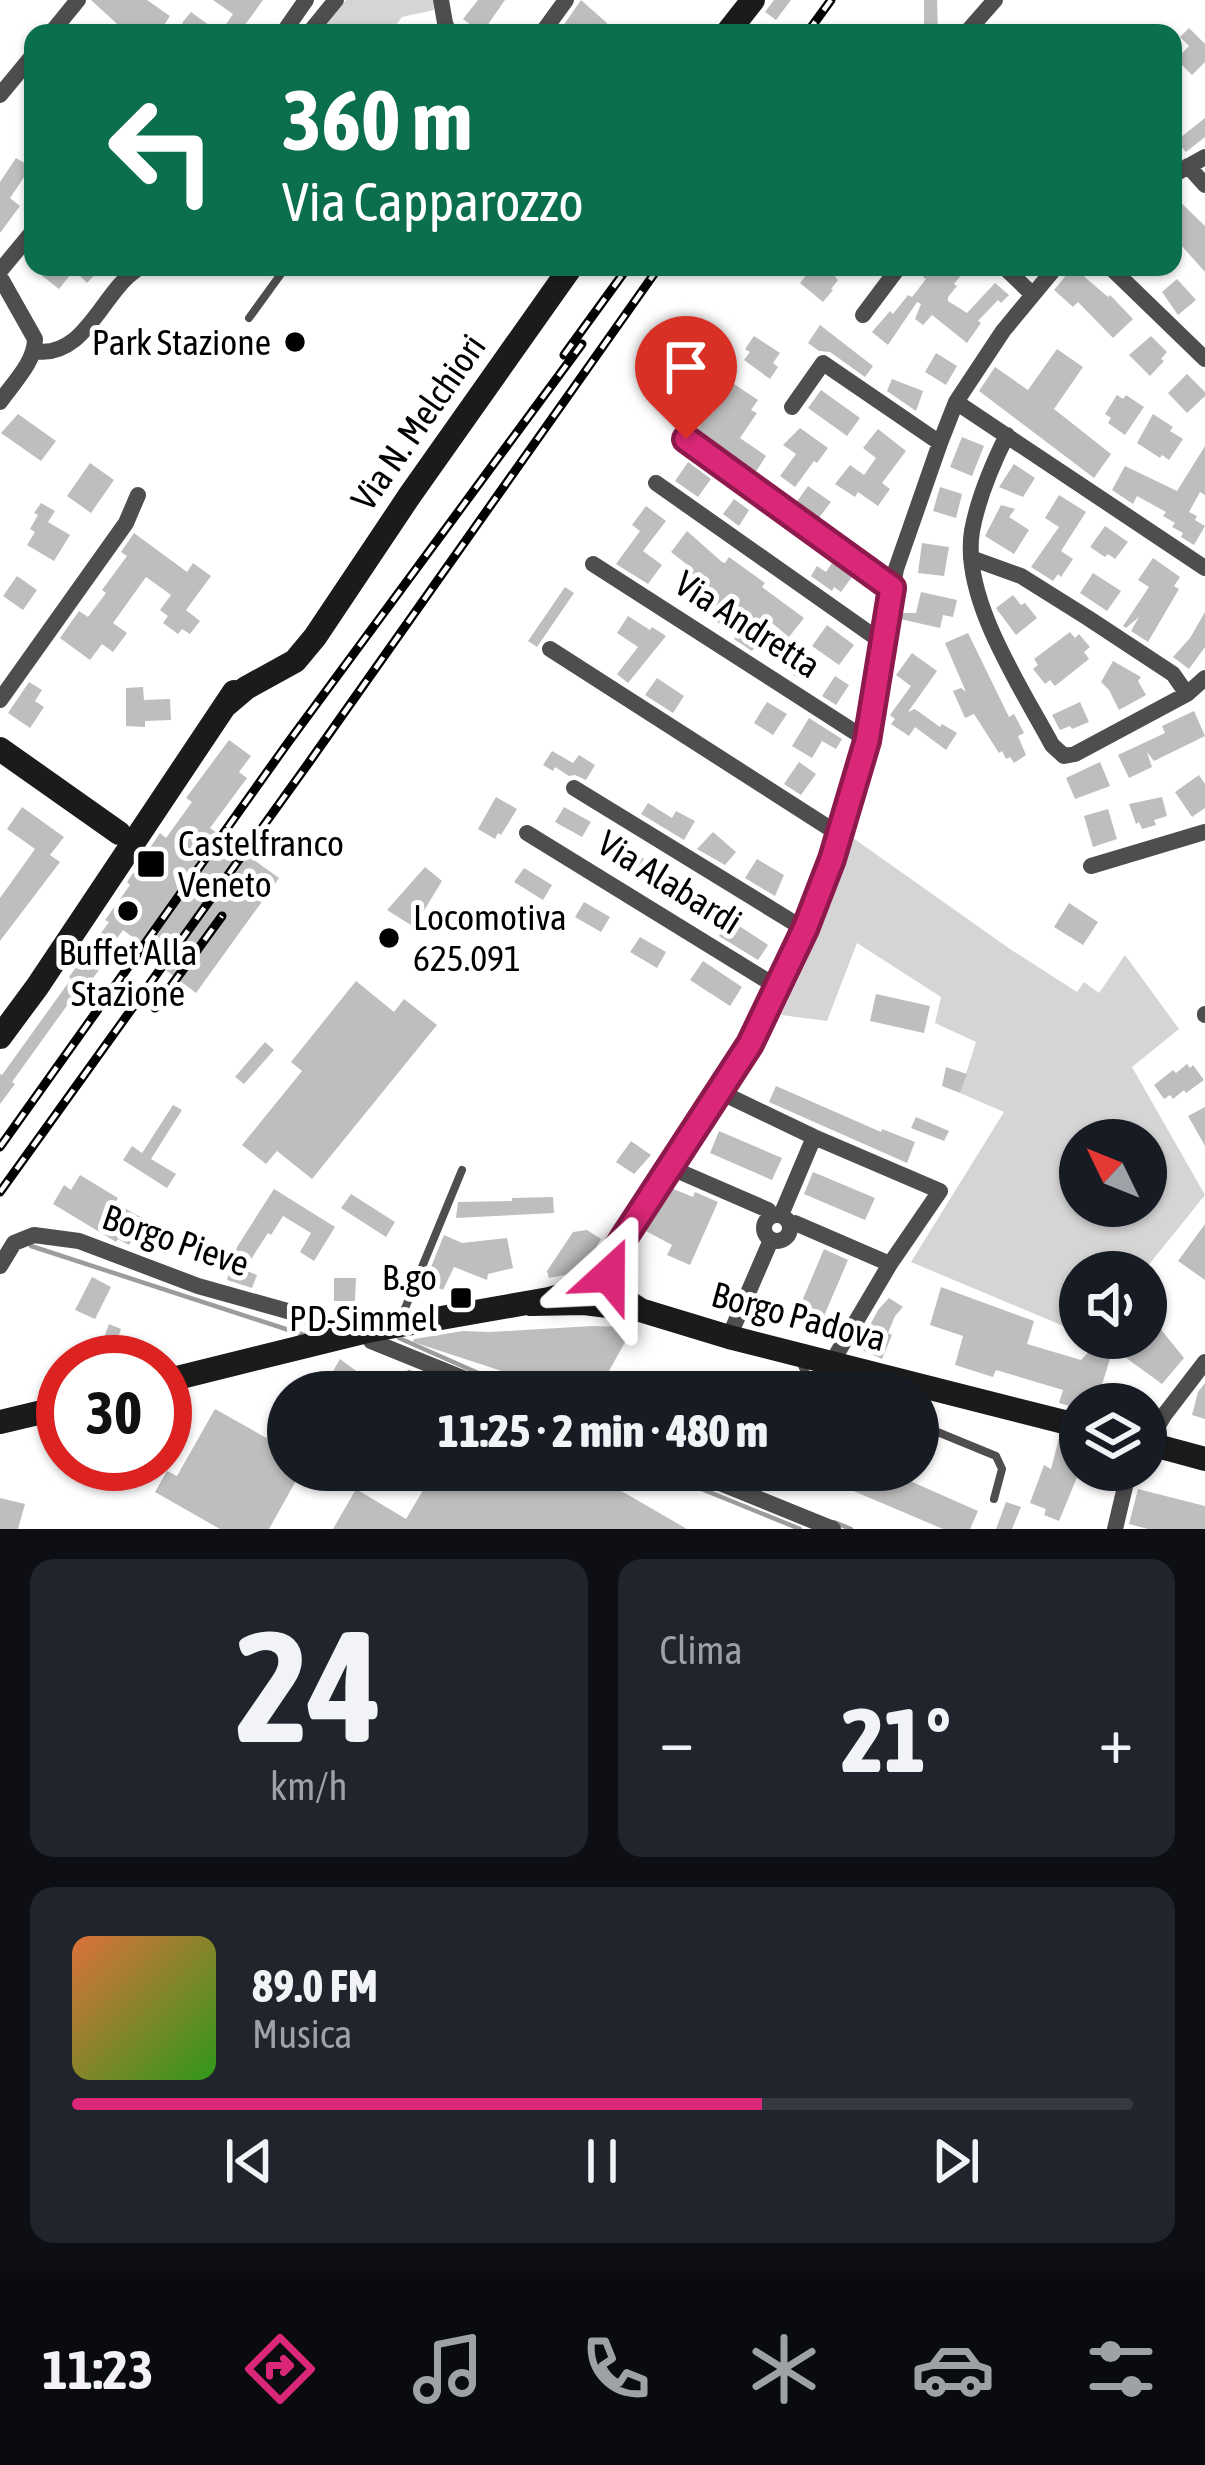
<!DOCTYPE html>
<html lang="it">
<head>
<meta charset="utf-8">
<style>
  :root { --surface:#171b24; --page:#20242c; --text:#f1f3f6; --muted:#9ea1a6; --line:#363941; --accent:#db2777 }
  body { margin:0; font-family:"Asap Condensed",sans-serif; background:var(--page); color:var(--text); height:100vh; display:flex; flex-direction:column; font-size:45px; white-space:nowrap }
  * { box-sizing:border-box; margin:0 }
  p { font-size:39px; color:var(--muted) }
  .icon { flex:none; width:66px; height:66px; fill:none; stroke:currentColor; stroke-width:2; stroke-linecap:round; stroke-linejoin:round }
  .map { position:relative; height:1529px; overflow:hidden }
  .panel { display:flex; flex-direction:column; gap:30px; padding:30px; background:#0d0f14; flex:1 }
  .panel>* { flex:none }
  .top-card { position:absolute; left:24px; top:24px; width:1158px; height:252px; border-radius:24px; box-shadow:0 3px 9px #0004; background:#0b6e4f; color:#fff; overflow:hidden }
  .needle { width:78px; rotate:313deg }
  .fabs { position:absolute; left:1059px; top:1119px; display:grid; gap:24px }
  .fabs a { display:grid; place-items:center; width:108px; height:108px; border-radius:50%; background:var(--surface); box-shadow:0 3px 9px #0004; font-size:60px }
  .speed { position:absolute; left:36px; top:1335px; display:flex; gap:24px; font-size:60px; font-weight:700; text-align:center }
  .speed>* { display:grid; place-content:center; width:156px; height:156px; border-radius:50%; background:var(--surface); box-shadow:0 3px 9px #0004; line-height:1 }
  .speed .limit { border:18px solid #d22; background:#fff; color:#111 }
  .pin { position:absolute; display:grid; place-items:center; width:102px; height:102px; color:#fff; margin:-123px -51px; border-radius:50% 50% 50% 0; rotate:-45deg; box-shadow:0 0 12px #0007 }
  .pin .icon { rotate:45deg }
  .me { position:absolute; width:132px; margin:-66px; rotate:24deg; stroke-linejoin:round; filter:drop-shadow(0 0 9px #0008) }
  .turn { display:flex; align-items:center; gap:42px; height:252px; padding:0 60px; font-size:54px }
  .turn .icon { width:156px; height:156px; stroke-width:2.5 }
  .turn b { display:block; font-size:84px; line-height:102px }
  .big { font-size:90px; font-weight:800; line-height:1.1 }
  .panel .tile { flex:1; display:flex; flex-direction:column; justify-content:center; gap:18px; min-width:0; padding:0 42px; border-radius:24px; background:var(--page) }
  .panel .dial { align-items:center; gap:0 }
  .dial b { font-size:156px; line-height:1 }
  .song { display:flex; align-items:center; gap:36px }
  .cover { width:144px; height:144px; border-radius:18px; background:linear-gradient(135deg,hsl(20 70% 55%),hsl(110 70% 35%)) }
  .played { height:12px; border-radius:6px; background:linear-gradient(90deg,var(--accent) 65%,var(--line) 65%) }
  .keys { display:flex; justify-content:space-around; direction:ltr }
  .heat { display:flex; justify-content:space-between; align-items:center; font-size:66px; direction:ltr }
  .panel .tiles { flex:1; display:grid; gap:30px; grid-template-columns:1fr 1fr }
  .tile:last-child { grid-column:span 2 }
  .trip { position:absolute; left:267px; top:1371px; width:672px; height:120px; border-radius:60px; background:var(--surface); box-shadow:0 3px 9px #0004; font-weight:800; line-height:120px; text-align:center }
  .tab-bar { display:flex; height:192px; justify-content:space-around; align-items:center; background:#090b0e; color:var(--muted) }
  .tab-bar .icon { width:84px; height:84px }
  .tab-bar .current { color:var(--accent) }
  .tab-bar b { font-size:54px; color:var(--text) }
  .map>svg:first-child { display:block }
  .green { fill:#d5d5d5; fill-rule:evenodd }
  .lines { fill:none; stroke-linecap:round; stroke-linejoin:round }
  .stream { stroke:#9c9c9c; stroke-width:4.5 }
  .building { fill:#bebebe }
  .lane { stroke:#4e4e4e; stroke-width:8 }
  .street { stroke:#4e4e4e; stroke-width:16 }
  .secondary { stroke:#1b1b1b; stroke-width:24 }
  .rail-casing { stroke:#000; stroke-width:9 }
  .rail { stroke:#fff; stroke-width:4.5; stroke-dasharray:14; stroke-linecap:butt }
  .route-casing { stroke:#8e194d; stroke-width:30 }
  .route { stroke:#db2777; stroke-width:21 }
  .poi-dot { fill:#000; stroke:#fff; stroke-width:4.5 }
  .labels { text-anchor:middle; stroke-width:10; stroke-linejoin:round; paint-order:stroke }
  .poi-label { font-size:36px; fill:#000; stroke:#fff; text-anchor:end }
  .street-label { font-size:36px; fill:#000; stroke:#fff }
</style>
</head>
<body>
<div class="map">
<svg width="1205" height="1529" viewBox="0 0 1205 1529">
  <rect width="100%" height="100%" fill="#fff"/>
  <path class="green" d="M346 0H433L434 10 402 17 390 33H320Z
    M853 838 1010 949 1077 992 1084 982 1099 993 1125 955 1179 1029 1132 1067 1205 1195 1143 1272H1080V1333L911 1262 1004 1112 960 1093 976 1042 935 1023 941 997 857 943 827 1021 781 1015 806 962ZM1080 1140H1146V1206H1080Z"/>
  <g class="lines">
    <path class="stream" d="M31 1246 304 1335
      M399 1338 521 1392
      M409 1372 460 1392
      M655 1470 800 1529
      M834 1522 851 1529"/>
  </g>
  <path class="building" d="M91 0H147L170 16 159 33H127Z
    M213 0H263L239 33H194L182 23 191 12 220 33 233 14Z
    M478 0H505L482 33 463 19Z
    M581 0 607 23 605 33H571L563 26Z
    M774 0H791L776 20 765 12Z
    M924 0H937L938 33H924Z
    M1189 28 1205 44V62L1192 75 1176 59 1189 46 1180 37Z
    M1205 118V137L1186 152 1176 141Z
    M16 158 31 167 10 198 20 206 0 233V182Z
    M1173 195 1205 226V272L1173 236Z
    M31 267H102L87 283 74 270 59 289Z
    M813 267H843L835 277 838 280 831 289 833 290 823 302 800 283Z
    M931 267H953L962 274 954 284 957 286 948 297V301L967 313 995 283 1009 295 1001 303 998 300 978 321 981 323 967 343 932 315 923 325 915 319 921 304 917 302 888 345 872 332 890 311 893 314 908 295 912 297 926 279 923 277Z
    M1073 267 1108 297 1110 295 1133 319 1113 338 1078 302 1073 307 1054 290Z
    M1177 279 1196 300 1178 315 1162 292Z
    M820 325 873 366 865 377 830 352 819 351 808 343Z
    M754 336 780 353 773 363 778 367 770 379 744 360 750 352 745 349Z
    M1151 336 1167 352 1161 359 1164 361 1150 376 1129 355Z
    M1057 349 1083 367 1054 409 1111 454 1094 478 979 391 995 367 1028 390Z
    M936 353 957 366 946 385 925 372Z
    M1187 374 1205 392V396L1187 413 1168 393Z
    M892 379 923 391 916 411 887 391Z
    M728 380 758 400 751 410 757 413 740 438 766 456 755 473 696 431 709 412 712 414 726 392 722 389Z
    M821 390 860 418 847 436 808 408Z
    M1117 395 1123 399 1126 395 1144 407 1125 435 1108 423 1111 418 1105 414Z
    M18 414 56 441 41 461 1 433Z
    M1153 414 1173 427 1170 431 1183 439 1169 460 1162 455 1160 458 1137 443Z
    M800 428 828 448 817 463 814 461 795 487 780 476 796 454 783 445Z
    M878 429 906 451 882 483 890 489 878 506 858 492 855 497 835 484 850 465 864 475 876 458 863 448Z
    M962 437 984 446 972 476 950 467Z
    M1205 446V495L1200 492 1189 512 1197 516 1195 520 1205 526 1194 545 1181 537 1183 533 1172 527 1175 523 1163 516 1166 512 1137 496 1133 504 1112 490 1125 466 1177 491Z
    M688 462 711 479 698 497 675 481Z
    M90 463 114 480 91 513 67 496Z
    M1014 464 1035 478 1023 497 999 487Z
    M808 486 831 502 818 519 796 503Z
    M940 487 962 494 956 518 933 511Z
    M1059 495 1086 512 1061 551 1073 559 1061 577 1058 574 1053 581 1031 567 1059 527 1045 518Z
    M734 499 749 510 739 526 723 514Z
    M41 503 55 511 48 522 70 535 54 561 27 545 35 532 30 529 38 515 34 513Z
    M1001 505 1015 509 1009 517 1029 530 1014 554 985 536Z
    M646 506 666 521 643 551 662 565 648 584 616 564 640 531 632 525Z
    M1105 526 1128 542 1115 559 1108 554 1105 557 1090 547Z
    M687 531 722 562 725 563 729 557 765 583 762 587 804 618 789 637 772 623 752 651 734 639 736 636 677 593 694 570 671 552Z
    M134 533 187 572 193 563 211 576 186 610 200 621 190 634 182 629 178 634 163 623 168 616 160 610 171 595 146 577 113 623 127 633 113 652 102 644 90 660 60 638 79 611 88 617 106 593 102 590 127 556 121 552Z
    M922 543 949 547 944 576 918 573Z
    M1153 558 1180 577 1174 586 1179 589 1148 642 1131 631 1139 617 1126 628 1123 626 1149 587 1138 580Z
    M832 563 852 577 841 592 834 587 832 591 811 576 817 566 826 572Z
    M1093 573 1121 591 1107 611 1080 593Z
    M17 576 37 590 23 610 3 596Z
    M565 587 574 593 537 647 528 641Z
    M921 592 957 600 953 617 943 615 940 628 900 619 902 613H916Z
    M1013 595 1021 605 1025 603 1037 618 1016 635 996 608Z
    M1205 612V647L1189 669 1173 657 1190 638Z
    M628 616 650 630 652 627 666 636 628 683 617 674 638 647 617 633Z
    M827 625 854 645 839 665 812 646Z
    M1070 632 1075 638 1079 634 1090 647 1084 652 1089 659 1055 686 1050 680 1045 684 1033 669 1038 665 1034 659Z
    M968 633 1009 717 1014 714 1024 733 1018 736 1026 755 1014 763 1010 757 1006 759 1002 751 999 753 974 714 965 718 953 691 961 688 966 692 945 643Z
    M793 645 813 659 799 679 779 664Z
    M912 653 937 671 908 712 915 709 940 727 942 724 957 733 946 750 915 727 909 736 891 724 895 719 890 715 911 686 896 675Z
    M1113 661 1141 677 1138 681 1146 695 1119 710 1109 690 1101 682Z
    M835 676 849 685 836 705 822 696Z
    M657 678 684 696 673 713 645 695Z
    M29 682 42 690 35 701 44 707 30 728 8 713Z
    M143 687 144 700 170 699 171 720 145 721V727L126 726V688Z
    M767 702 787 714 773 735 754 723Z
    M1080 702 1089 722 1072 729 1070 726 1060 730 1052 715Z
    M1194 711 1205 736 1154 761 1147 752 1152 767 1129 778 1118 755 1165 733 1162 726Z
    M809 718 842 739 836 749 822 741 812 758 792 746Z
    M229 740 251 756 239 772 247 778 210 828 279 878 196 993 142 952 146 947 123 930 110 948 113 951 85 989 81 986 12 1082 15 1084 0 1104V1074L2 1075 71 979 69 977 109 922 105 920 130 885 127 882 160 833 166 838 192 802 186 798Z
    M552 751 573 763 579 755 595 765 586 780 575 775 569 776 555 767 553 771 543 765Z
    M799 762 816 774 801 795 784 784Z
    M1100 762 1110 786 1075 799 1066 778Z
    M1199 775 1205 784V808L1192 817 1175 792Z
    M496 797 517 809 501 835 498 833 495 839 478 829Z
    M1162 797 1167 816 1154 820 1156 825 1142 829 1139 822 1136 824 1129 804Z
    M648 803 672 818 676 811 695 821 684 840 641 814Z
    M22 807 64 837 50 855 60 862 0 941V898L35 849 7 829Z
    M564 807 591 822 582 837 555 822Z
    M1108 809 1117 839 1093 847 1084 816Z
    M713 832 736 852 725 865 697 849Z
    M619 843 644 859 635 873 610 858Z
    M757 859 784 875 775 896 745 878Z
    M425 867 442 881 414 927 387 910Z
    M524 868 552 885 543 900 514 882Z
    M676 878 701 893 692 907 667 892Z
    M584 902 610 917 601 932 575 917Z
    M1069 903 1098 922 1083 945 1054 927Z
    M730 920 768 945 758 960 719 936Z
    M640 937 666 952 657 968 630 952Z
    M703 961 742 987 730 1006 690 980Z
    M356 981 394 1012 404 999 437 1025 312 1179 277 1151 266 1164 242 1145 302 1071 291 1062Z
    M876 994 930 1006 924 1033 870 1021Z
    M265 1042 274 1050 244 1084 235 1077Z
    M1187 1064 1190 1068 1193 1065 1204 1080 1186 1093 1184 1090 1173 1099 1170 1095 1164 1099 1154 1085 1173 1070 1176 1073Z
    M946 1067 967 1074 960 1093 942 1086Z
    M776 1086 881 1132 882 1129 915 1142 907 1163 769 1102Z
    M173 1105 182 1110 151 1159 176 1174 167 1188 123 1160 132 1146 142 1153Z
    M1205 1107V1146L1188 1116Z
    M916 1117 949 1131 944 1141 911 1128Z
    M719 1131 782 1158 772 1180 710 1153Z
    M631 1141 651 1155 634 1174 616 1162Z
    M813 1172 875 1198 865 1220 804 1194Z
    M80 1175 118 1198 115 1203 144 1219 129 1245 118 1239 116 1242 53 1204 64 1185 71 1190Z
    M671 1188 693 1197 695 1192 718 1202 690 1265 667 1255 672 1245 644 1230Z
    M274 1189 335 1227 314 1261 300 1252 311 1233 283 1216 271 1235 268 1233 244 1270 257 1275 252 1288 227 1280 237 1247Z
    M351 1194 395 1222 386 1237 341 1208Z
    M553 1197 554 1213 456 1218 458 1202 512 1201V1198Z
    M1205 1224V1280L1178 1261Z
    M587 1230 601 1239 585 1267 575 1273 549 1278 547 1271 573 1232Z
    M444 1235 462 1243 507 1238 513 1268 488 1274 487 1280 454 1267 443 1290 425 1282Z
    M824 1249 848 1260 821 1323 797 1313Z
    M92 1277 111 1287 95 1319 75 1310Z
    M334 1278H356L355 1301H334Z
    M941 1287 1034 1321 1027 1344 1081 1360 1097 1343 1113 1349 1096 1404H1080V1409L1076 1408 1059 1403 1063 1390 996 1370 993 1377 955 1365 963 1336 930 1325Z
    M889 1298 903 1307 895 1316 888 1333 892 1335 882 1359 858 1348 878 1310Z
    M1146 1311 1184 1358 1162 1384 1118 1352 1127 1338H1146Z
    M109 1324 121 1329 111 1359 98 1354Z
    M592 1326 624 1327 629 1335 609 1371 627 1380 621 1392H553L520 1377 413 1342 414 1339 463 1331 489 1332Z
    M340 1359 359 1373 351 1392H321Z
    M1205 1383V1419L1192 1415 1198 1392Z
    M215 1409 288 1450V1470H302L269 1529H220L155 1492 167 1471 177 1476Z
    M1059 1438 1080 1443V1470L1059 1521 1044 1515 1046 1509 1030 1503 1044 1465 1051 1469Z
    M435 1470H560L586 1485 592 1474 687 1529H333L356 1489 406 1519Z
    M804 1470H914L910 1481 978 1511 970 1529H943Z
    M1138 1489 1205 1506V1529H1148L1129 1524Z
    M0 1498 25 1504 18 1529H0Z
    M1006 1502 1021 1507 1012 1529H996Z"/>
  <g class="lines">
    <path class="lane" d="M249 318 286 267
      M401 1318 462 1170
      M801 1362C805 1381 824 1385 840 1392
      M918 1424 996 1456 1002 1469 994 1499"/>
    <path class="street" d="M441 0 445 23 449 33
      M51 33 78 0
      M283 33 306 0
      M309 33 336 0
      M542 33 566 0
      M966 33 995 0
      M0 95 33 55
      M1188 166 1205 185
      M1173 175 1205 157
      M1004 267 1032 294
      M1110 267 1205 359
      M0 271 33 231
      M0 277 35 339C35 362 13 383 0 402
      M863 315 899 267
      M34 351C84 360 101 294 136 270
      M956 402 1205 568
      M792 407 823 363 940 443
      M1007 435C992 465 978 498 972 531 961 598 1021 687 1052 745L1064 756 1075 754 1187 694 1205 678
      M686 439 892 588
      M656 483 882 642
      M971 558 1021 576 1088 618 1173 674 1187 694
      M593 564 867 740
      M550 649 840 835
      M0 700 126 523 138 495
      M574 788 804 929
      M527 833 779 988
      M1091 866 1205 832
      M1205 1014V1015
      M720 1092 814 1137 940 1191 890 1264 832 1362
      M669 1167 768 1210 772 1215
      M764 1228a13 13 0 1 1 26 0a13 13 0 1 1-26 0Z
      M781 1215 814 1137
      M790 1224 795 1223 890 1264
      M0 1266 14 1243 34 1235 79 1241 198 1286 316 1319 325 1325 331 1339
      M594 1279 613 1255 750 1044 792 959 832 859 849 805 867 741 896 569 940 443 956 402 1003 331 1056 267
      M367 1331 371 1341 497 1392
      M729 1337 771 1240
      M1147 1444 1165 1414 1205 1362
      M688 1470 833 1529
      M1115 1529 1129 1470"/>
    <path class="secondary" d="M727 33 753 0
      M226 705 246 688 295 661 315 637 410 495 571 267
      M0 749 119 833
      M0 1037 37 987 234 692
      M531 1304 584 1303 640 1310 729 1337 1080 1426
      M165 1381 367 1331 549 1299 577 1291 598 1278 607 1280 619 1296 639 1309
      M0 1422 63 1407
      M1146 1443 1205 1459"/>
    <g class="rail-casing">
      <path id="rail" d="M807 33 831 0
        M564 355 628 267
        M155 1008 222 916
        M0 1147 287 744 582 344
        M0 1192 310 761 659 267"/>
    </g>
    <use href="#rail" class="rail"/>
  </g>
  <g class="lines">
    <g class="route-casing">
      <path id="route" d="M609 1275 612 1257 625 1236 750 1044 805 929 832 859 867 741 892 588 686 439"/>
    </g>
    <use href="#route" class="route"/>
  </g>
  <g class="poi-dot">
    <circle cx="295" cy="342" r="12"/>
    <rect x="136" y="849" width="30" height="30" rx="6"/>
    <circle cx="128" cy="911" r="12"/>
    <circle cx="389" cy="938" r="12"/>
    <rect x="449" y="1286" width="24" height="24" rx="6"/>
  </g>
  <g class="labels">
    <g class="poi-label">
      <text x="271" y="355">Park Stazione</text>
      <text x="178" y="856" text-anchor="start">Castelfranco<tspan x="178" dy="41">Veneto</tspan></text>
      <text x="413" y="930" text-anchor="start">Locomotiva<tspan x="413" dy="41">625.091</tspan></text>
      <text x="128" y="965" text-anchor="middle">Buffet Alla<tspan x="128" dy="41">Stazione</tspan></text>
      <text x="437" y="1290">B.go<tspan x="437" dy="41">PD-Simmel</tspan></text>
    </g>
    <g class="street-label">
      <text transform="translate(418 422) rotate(-55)" y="13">Via N. Melchiori</text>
      <text transform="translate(748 624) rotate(33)" y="13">Via Andretta</text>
      <text transform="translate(670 882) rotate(32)" y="13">Via Alabardi</text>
      <text transform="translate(176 1240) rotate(19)" y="13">Borgo Pieve</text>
      <text transform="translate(799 1316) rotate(15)" y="13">Borgo Padova</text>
    </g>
  </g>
</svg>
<div class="fabs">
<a><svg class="needle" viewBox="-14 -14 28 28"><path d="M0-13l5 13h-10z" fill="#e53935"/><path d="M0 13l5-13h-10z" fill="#9ea1a6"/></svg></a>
<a><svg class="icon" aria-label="sound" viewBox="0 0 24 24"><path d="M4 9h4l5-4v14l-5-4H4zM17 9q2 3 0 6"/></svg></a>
<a><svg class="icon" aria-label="layers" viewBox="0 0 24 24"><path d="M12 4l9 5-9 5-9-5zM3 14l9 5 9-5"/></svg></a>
</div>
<div class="speed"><div class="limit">30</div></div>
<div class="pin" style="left:686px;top:439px;background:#d93025"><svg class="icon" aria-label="arrive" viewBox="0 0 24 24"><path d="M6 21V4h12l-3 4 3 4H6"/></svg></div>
<svg class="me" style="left:609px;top:1275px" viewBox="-20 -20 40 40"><path d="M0-17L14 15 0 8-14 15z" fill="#db2777" stroke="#fff" stroke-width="4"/></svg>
<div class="trip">11:25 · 2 min · 480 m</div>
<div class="top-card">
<div class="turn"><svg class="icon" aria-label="left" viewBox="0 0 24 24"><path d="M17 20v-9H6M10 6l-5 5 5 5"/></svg><div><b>360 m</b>Via Capparozzo</div></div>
</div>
</div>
<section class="panel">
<div class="tiles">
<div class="tile dial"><b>24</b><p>km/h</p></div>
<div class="tile"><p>Clima</p>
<div class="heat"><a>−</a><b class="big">21°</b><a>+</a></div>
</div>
<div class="tile">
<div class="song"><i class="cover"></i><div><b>89.0 FM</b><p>Musica</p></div></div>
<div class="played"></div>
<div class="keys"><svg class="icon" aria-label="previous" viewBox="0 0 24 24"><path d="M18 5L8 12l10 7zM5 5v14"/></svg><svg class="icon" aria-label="pause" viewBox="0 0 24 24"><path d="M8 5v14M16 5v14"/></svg><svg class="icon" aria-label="next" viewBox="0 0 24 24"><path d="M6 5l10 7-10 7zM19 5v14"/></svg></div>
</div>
</div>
</section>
<nav class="tab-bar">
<b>11:23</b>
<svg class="icon current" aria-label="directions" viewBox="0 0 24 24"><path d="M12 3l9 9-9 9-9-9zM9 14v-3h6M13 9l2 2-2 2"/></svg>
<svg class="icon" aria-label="music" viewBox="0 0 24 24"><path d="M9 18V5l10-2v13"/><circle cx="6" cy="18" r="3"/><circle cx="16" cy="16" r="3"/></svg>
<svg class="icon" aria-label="phone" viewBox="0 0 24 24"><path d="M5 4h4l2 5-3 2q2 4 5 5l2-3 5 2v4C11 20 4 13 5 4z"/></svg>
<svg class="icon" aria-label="climate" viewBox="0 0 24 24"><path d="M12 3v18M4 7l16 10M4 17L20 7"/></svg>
<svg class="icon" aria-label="car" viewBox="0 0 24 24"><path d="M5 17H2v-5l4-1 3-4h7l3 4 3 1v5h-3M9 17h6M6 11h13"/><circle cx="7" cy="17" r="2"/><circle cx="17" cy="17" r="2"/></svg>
<svg class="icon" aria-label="filters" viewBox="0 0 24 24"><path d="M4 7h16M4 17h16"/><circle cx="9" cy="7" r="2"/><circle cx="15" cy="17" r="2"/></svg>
</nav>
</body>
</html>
